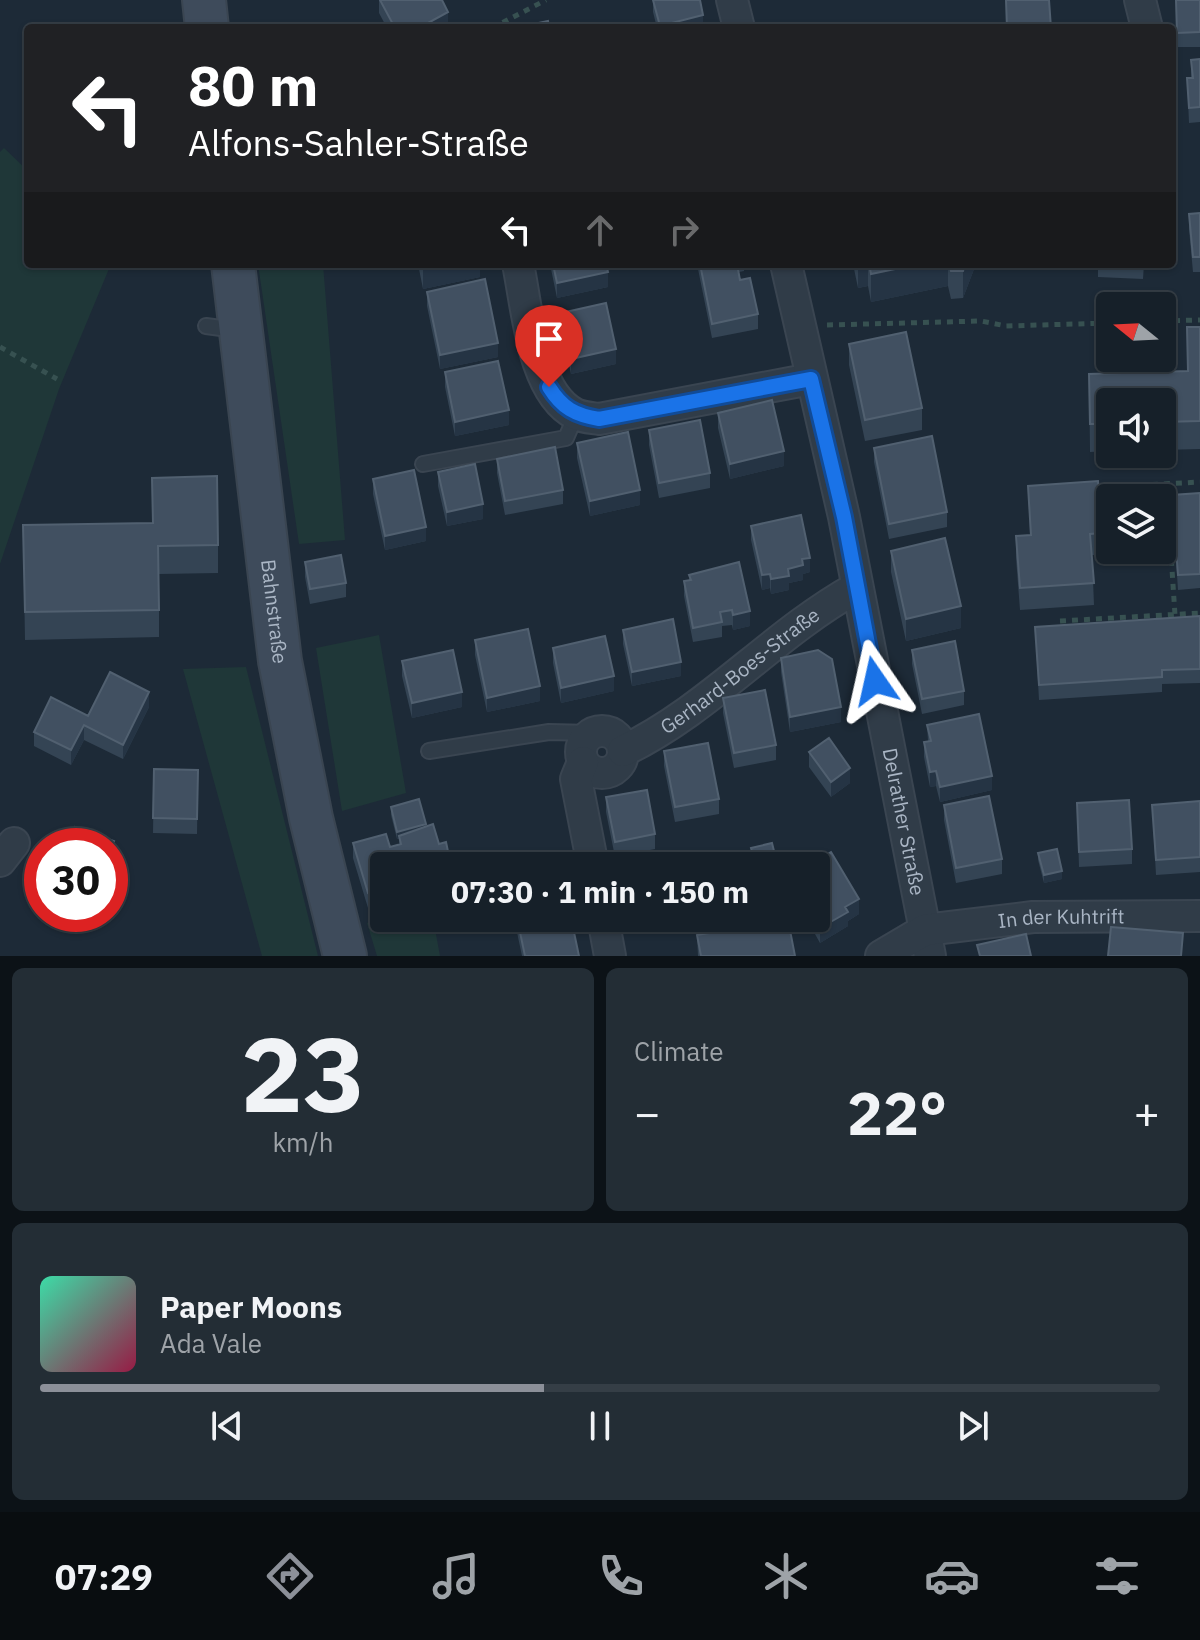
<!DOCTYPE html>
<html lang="en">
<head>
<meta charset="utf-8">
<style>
  :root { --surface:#162029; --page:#232d35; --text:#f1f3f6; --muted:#9ea3a8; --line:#353e46; --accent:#8c9099 }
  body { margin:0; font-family:"IBM Plex Sans",sans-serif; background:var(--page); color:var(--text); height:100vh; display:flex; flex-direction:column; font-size:30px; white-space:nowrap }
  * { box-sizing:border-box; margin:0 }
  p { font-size:26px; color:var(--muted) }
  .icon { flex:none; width:44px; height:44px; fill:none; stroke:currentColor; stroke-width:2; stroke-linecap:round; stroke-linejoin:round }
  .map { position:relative; height:956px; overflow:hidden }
  .details { display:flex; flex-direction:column; gap:12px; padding:12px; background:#0c1217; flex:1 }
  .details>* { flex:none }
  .banner { position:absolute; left:24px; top:24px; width:1152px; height:244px; border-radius:8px; box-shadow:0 2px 6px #0004,0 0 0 2px var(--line); background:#202124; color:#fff; overflow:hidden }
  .needle { width:52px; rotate:288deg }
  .buttons { position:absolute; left:1096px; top:292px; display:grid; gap:16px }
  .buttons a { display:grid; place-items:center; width:80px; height:80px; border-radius:8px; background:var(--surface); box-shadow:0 2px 6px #0004,0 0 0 2px var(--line); font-size:40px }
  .speed { position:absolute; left:24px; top:828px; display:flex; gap:16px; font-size:40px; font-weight:700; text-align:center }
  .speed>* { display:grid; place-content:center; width:104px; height:104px; border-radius:50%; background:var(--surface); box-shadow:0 2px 6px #0004,0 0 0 2px var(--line); line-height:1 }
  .speed .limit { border:12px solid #d22; background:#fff; color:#111 }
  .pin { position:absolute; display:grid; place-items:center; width:68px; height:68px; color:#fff; margin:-82px -34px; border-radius:50% 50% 50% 0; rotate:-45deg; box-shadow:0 0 8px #0007 }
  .pin .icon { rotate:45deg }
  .me { position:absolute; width:88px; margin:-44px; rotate:349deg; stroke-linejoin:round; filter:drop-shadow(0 0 6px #0008) }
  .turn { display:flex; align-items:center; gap:28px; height:168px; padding:0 32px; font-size:36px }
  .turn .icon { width:104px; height:104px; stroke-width:2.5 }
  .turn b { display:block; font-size:56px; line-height:68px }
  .lanes { display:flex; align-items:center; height:76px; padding:0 32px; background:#0003; justify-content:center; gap:40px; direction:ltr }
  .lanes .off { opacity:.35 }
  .big { font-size:60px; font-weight:800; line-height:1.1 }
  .details .card { flex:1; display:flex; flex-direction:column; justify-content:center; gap:12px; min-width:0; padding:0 28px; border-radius:12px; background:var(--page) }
  .details .dial { align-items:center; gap:0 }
  .dial b { font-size:104px; line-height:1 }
  .song { display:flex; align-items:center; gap:24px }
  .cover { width:96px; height:96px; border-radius:12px; background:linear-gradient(135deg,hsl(160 70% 55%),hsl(340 70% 35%)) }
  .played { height:8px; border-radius:4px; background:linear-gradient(90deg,var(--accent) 45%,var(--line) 45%) }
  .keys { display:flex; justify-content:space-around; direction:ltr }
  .heat { display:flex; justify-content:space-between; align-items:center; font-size:44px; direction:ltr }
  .details .tiles { flex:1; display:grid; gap:12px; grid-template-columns:1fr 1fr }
  .card:last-child { grid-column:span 2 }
  .trip { position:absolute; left:370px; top:852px; width:460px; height:80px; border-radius:8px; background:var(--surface); box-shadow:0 2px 6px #0004,0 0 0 2px var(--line); font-weight:800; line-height:80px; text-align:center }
  .dock { display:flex; height:128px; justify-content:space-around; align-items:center; background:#090d10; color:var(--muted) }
  .dock .icon { width:56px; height:56px }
  .dock .selected { color:var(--accent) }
  .dock b { font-size:36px; color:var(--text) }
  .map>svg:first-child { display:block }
  .green { fill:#1f3738 }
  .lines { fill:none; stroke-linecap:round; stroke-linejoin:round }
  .lane-casing { stroke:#3a4551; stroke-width:18 }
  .street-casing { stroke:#3a4551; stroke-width:34 }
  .secondary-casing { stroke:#3a4551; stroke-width:46 }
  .path { stroke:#375151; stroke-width:5; stroke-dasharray:6 6; stroke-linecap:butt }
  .lane { stroke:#303c48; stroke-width:14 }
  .street { stroke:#303c48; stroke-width:30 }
  .secondary { stroke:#3e4b5b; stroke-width:42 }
  .wall { fill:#344454 }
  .shaded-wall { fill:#253444 }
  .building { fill:#415061; stroke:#516070; stroke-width:2 }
  .route-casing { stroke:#114b97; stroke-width:20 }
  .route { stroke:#1a73e8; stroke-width:14 }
  .labels { text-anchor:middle; stroke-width:8; stroke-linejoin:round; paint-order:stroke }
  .street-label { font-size:20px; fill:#aab6c5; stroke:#16212c }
</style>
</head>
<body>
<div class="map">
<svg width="1200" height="956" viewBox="0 0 1200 956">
  <rect width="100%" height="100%" fill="#1d2a37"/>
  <path class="green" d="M4 148 28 171V264H111L59 389 0 564V152Z
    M258 264H323L345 540 299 544Z
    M379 635 406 793 342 811 316 648Z
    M246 667 318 956H262L183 669Z
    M384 918H433L440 956H377L367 923Z"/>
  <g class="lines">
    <g class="lane-casing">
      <path id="lane" d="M206 326 236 330
        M423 464 566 438 576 415
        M429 751 549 732 592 733"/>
    </g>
    <g class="street-casing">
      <g id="street">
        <path d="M732 0 739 28"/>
        <path d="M1140 0 1147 28"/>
        <path d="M518 264C527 306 532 392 575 414 581 417 592 418 599 419L811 379"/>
        <path id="s1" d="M786 264 844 517 930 956"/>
        <circle cx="602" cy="752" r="21"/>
        <path id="s2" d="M623 751C709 710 773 634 856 588"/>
        <path d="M583 762 576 779 593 866"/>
        <path d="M0 861 14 843"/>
        <path d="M603 918 610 956"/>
        <path id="s3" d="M881 956 925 930 1033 917 1200 916"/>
      </g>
    </g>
    <g class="secondary-casing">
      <g id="secondary">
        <path d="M204 0 207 28"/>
        <path id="s4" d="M233 264 280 661 311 818 345 956"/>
      </g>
    </g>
    <path class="path" d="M492 28 546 0
      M1162 321 1200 320
      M827 325 981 321 1006 326 1110 323
      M0 347 57 379
      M1104 487 1200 482
      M1169 524 1175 615
      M1060 621 1200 613"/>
    <use href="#lane" class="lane"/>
    <use href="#street" class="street"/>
    <use href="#secondary" class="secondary"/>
  </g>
  <path class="wall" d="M379 0H442L448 27 446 28H387L379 13Z
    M653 0 703 28H657L653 12Z
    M1176 0H1200V47H1177Z
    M1200 59V122L1189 123 1187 78H1191V60Z
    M1200 213V272H1193L1189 229V214Z
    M418 264H480V277L423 289Z
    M550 264H606L608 287 557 298Z
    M697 264H744V271L739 272 740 280 758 314V329L712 338Z
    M853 264H976L963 298 951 299 948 286 871 302 868 286 858 288Z
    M1098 264H1144L1143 279 1098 277Z
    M427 292 498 357 440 369 427 306Z
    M561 313 616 364 571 374 561 327Z
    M1187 327H1200V449L1162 450V402H1110V451L1090 452 1089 374 1187 371Z
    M849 344 922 408V430L865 441 849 365Z
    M445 372 509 425 455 436 445 387Z
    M718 413 784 466 730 479 718 428Z
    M649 430 710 473V488L659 498 649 445Z
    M577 443 640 505 590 516 577 458Z
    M874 448 947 512V527L889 539 874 462Z
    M497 459 563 490V504L505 515 497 473Z
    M438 472 483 519 447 526 438 486Z
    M373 479 426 541 385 550 373 494Z
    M1028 486 1102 533V555H1092L1094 605 1020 610 1016 558V536L1030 535Z
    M1200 493V588L1178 590 1172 495Z
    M23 525 218 545V573L159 574V637L25 640Z
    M751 526 810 572 803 574V580L789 583V590L771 594 770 588 762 590 751 540Z
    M891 551 961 628 906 641 891 572Z
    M305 562 346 583V597L310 604 305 577Z
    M739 562 750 626 733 630 732 625 722 626V637L693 642 684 596V581L689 580V575Z
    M1200 616V683L1162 684V692L1039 700 1035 627Z
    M623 630 681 676 632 686 623 644Z
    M475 640 540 701 487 712 475 655Z
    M553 648 614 691 561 703 553 663Z
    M912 650 964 691V705L922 714 912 664Z
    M781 658 841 722 790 732 781 672Z
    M402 661 462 707 412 718 402 676Z
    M723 698 776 745V760L734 768 723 713Z
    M149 707 123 759 84 740 71 765 34 746V732L88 716Z
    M927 725 992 790 940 802 936 786 930 787 924 757V742L928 741Z
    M664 751 719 799V814L675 822 664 766Z
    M809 752 850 783 831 797 809 767Z
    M154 769 198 770 197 834 153 833Z
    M606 797 655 834V849L615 857 606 812Z
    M1200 801V872L1156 875 1152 805Z
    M1077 803 1132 849V864L1079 867Z
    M944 805 1002 859V874L956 883 944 820Z
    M391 807 426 826 439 844 449 866H384L368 908 353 858V843L390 847 399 844V839H397L391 815Z
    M1038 853 1062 879 1044 883 1038 860Z
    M859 914 848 921V926L820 943 806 918Z
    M514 918H571L579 956H522Z
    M697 935 795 956H698Z"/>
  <path class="shaded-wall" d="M448 12V27L446 28H419Z
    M703 15V28H660V26Z
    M438 264H480V277L423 289V267Z
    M858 264H868V286L858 288Z
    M919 264H948V286L871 302V274Z
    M965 264H976L963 298V271Z
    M608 272V287L557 298V283Z
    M498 343V357L440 369V355Z
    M616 349V364L571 374V359Z
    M509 410V425L455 436V422Z
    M784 451V466L730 479V464Z
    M640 490V505L590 516V501Z
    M483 504V519L447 526V512Z
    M426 527V541L385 550V536Z
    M810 558V572L803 574V580L789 583V590L771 594V579L802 559Z
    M770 574V588L762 590V575Z
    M961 606V628L906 641V619Z
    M750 611V626L733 630V615Z
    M681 662V676L632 686V672Z
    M614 676V691L561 703V688Z
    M540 686V701L487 712V698Z
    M149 692V707L123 759V745Z
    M462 692V707L412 718V703Z
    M841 707V722L790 732V717Z
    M84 725V740L71 765V750Z
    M850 768V783L831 797V782Z
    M936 771V786L930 787V772Z
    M992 776V790L940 802V787Z
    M426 824V831L397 839V832Z
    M114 841V856L110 866V852Z
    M449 856V866H433V861Z
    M776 859V866H756V865Z
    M1062 871V879L1044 883V875Z
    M384 888V903L368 908V893Z
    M859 899V914L848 921V926L820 943V928L845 907Z"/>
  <path class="building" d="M380 0H442L448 12 419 28H395Z
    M653 0H700L703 15 660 26Z
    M1006 0H1049L1051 28H1007Z
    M1176 0H1200V32L1177 33Z
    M548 21 549 28H515Z
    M1200 59V107L1189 108 1187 78H1193L1191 60Z
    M1200 213V257H1193L1189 214Z
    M422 264H438L423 267Z
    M553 264H606L608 272 557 283Z
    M700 264H737L740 280 750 278 758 314 712 324Z
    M869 264H919L871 274Z
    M949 264H965L963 271H951Z
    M485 279 498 343 440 355 427 292Z
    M606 303 616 349 571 359 561 313Z
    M1187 327H1200V421L1162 422V402H1110V424H1090L1089 374 1188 371Z
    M906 332 922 408 865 420 849 344Z
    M498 361 509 410 455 422 445 372Z
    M772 400 784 451 730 464 718 413Z
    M700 420 710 473 659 483 649 430Z
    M628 432 640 490 590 501 577 443Z
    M932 436 947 512 889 524 874 448Z
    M555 447 563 490 505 501 497 459Z
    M475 464 483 504 447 512 438 472Z
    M414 470 426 527 385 536 373 479Z
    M217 476 218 545 158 546 159 610 25 612 23 525 153 523 152 478Z
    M1098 481 1102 533 1090 534 1094 583 1020 588 1016 536 1031 535 1028 486Z
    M1200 493V574L1178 575 1172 495Z
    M801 515 810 558 802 559 803 565 788 569 789 576 771 579 770 574 762 575 751 526Z
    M945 538 961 606 906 619 891 551Z
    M341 555 346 583 310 589 305 562Z
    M739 562 750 611 733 615 732 610 720 612 722 622 693 628 684 581 691 580 689 575Z
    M1200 616V669L1162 670V677L1039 685 1035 627Z
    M673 619 681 662 632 672 623 630Z
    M528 629 540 686 487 698 475 640Z
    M605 636 614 676 561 688 553 648Z
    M955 641 964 691 922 699 912 650Z
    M453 650 462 692 412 703 402 661Z
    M818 650 832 659 841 707 790 717 781 658Z
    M110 672 149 692 123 745 84 725 71 750 34 732 51 697 88 716Z
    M765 690 776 745 734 753 723 698Z
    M979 714 992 776 940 787 936 771 930 772 924 742 931 741 927 725Z
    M829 738 850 768 831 782 809 752Z
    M708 743 719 799 675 807 664 751Z
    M154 769 198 770 197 819 153 818Z
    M647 790 655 834 615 842 606 797Z
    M989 796 1002 859 956 868 944 805Z
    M419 799 426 824 397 832 391 807Z
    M1129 800 1132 849 1079 852 1077 803Z
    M1200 801V857L1156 860 1152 805Z
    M433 824 439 844 446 842 449 856 433 861 435 866H384V888L368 893 353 843 386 834 390 847 401 844 399 836Z
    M75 827 114 841 110 852V846H68Z
    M772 843 776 859 756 865 751 848Z
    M1057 849 1062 871 1044 875 1038 853Z
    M831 852 859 899 845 907 848 912 820 928 814 918H816V866H807Z
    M558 853 560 866H506V864Z
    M517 918H571L579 956H525Z
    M788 920 795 956H701L697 935Z
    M1111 927 1183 933 1181 956H1108Z
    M1026 934 1031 956H980L977 945Z"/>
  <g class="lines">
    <g class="route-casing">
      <path id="route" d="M549 387C562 408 575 415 599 419L811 379 844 517 875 681"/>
    </g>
    <use href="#route" class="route"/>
  </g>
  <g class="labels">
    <g class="street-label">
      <text dy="7" stroke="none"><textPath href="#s4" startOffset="350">Bahnstraße</textPath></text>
      <text dy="7" stroke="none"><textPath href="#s2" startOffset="142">Gerhard-Boes-Straße</textPath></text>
      <text dy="7" stroke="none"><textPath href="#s1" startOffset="570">Delrather Straße</textPath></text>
      <text dy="7" stroke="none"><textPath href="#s3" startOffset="188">In der Kuhtrift</textPath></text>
    </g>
  </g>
</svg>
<div class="buttons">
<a><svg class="needle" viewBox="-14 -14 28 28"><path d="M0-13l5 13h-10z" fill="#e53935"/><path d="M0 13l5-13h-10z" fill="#9ea3a8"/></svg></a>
<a><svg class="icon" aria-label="sound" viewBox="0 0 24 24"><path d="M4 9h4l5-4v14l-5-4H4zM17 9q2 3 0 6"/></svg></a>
<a><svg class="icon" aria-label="layers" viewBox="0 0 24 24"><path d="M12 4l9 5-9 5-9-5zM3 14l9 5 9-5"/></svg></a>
</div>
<div class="speed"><div class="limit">30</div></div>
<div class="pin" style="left:549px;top:387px;background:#d93025"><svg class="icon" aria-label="arrive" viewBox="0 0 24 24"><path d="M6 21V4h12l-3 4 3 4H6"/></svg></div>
<svg class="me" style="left:875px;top:681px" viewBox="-20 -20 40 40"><path d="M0-17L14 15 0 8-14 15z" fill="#1a73e8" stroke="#fff" stroke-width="4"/></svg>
<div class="trip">07:30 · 1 min · 150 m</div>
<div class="banner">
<div class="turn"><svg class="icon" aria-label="left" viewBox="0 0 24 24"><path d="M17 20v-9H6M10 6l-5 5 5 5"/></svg><div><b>80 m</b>Alfons-Sahler-Straße</div></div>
<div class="lanes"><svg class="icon" aria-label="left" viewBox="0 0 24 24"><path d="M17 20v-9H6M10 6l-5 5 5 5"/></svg><svg class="icon off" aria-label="ahead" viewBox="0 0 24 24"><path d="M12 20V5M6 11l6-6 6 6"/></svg><svg class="icon off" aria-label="right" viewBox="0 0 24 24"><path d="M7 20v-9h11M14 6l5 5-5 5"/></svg></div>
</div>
</div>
<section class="details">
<div class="tiles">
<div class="card dial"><b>23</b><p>km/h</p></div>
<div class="card"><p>Climate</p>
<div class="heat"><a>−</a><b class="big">22°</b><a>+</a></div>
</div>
<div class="card">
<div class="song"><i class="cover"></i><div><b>Paper Moons</b><p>Ada Vale</p></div></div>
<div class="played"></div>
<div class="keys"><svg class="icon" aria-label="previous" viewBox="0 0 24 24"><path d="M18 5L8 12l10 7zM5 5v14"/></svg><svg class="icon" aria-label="pause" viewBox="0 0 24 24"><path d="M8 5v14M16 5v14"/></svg><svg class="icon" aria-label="next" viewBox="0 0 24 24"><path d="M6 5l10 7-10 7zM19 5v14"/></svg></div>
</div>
</div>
</section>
<nav class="dock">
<b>07:29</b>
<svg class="icon selected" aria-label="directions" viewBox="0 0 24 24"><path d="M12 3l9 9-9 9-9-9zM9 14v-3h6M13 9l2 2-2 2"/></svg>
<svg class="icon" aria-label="music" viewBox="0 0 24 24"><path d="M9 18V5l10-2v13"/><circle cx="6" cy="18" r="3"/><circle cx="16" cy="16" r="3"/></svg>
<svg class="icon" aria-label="phone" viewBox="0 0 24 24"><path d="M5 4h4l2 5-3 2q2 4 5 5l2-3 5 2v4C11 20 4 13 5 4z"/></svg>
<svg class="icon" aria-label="climate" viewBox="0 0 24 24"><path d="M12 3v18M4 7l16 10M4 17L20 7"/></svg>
<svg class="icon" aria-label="car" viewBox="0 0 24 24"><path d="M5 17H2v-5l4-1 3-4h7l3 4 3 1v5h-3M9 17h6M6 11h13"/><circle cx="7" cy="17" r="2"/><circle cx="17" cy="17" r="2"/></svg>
<svg class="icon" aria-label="filters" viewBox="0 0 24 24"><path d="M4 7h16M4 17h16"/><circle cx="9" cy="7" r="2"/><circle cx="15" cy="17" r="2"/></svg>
</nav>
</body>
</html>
